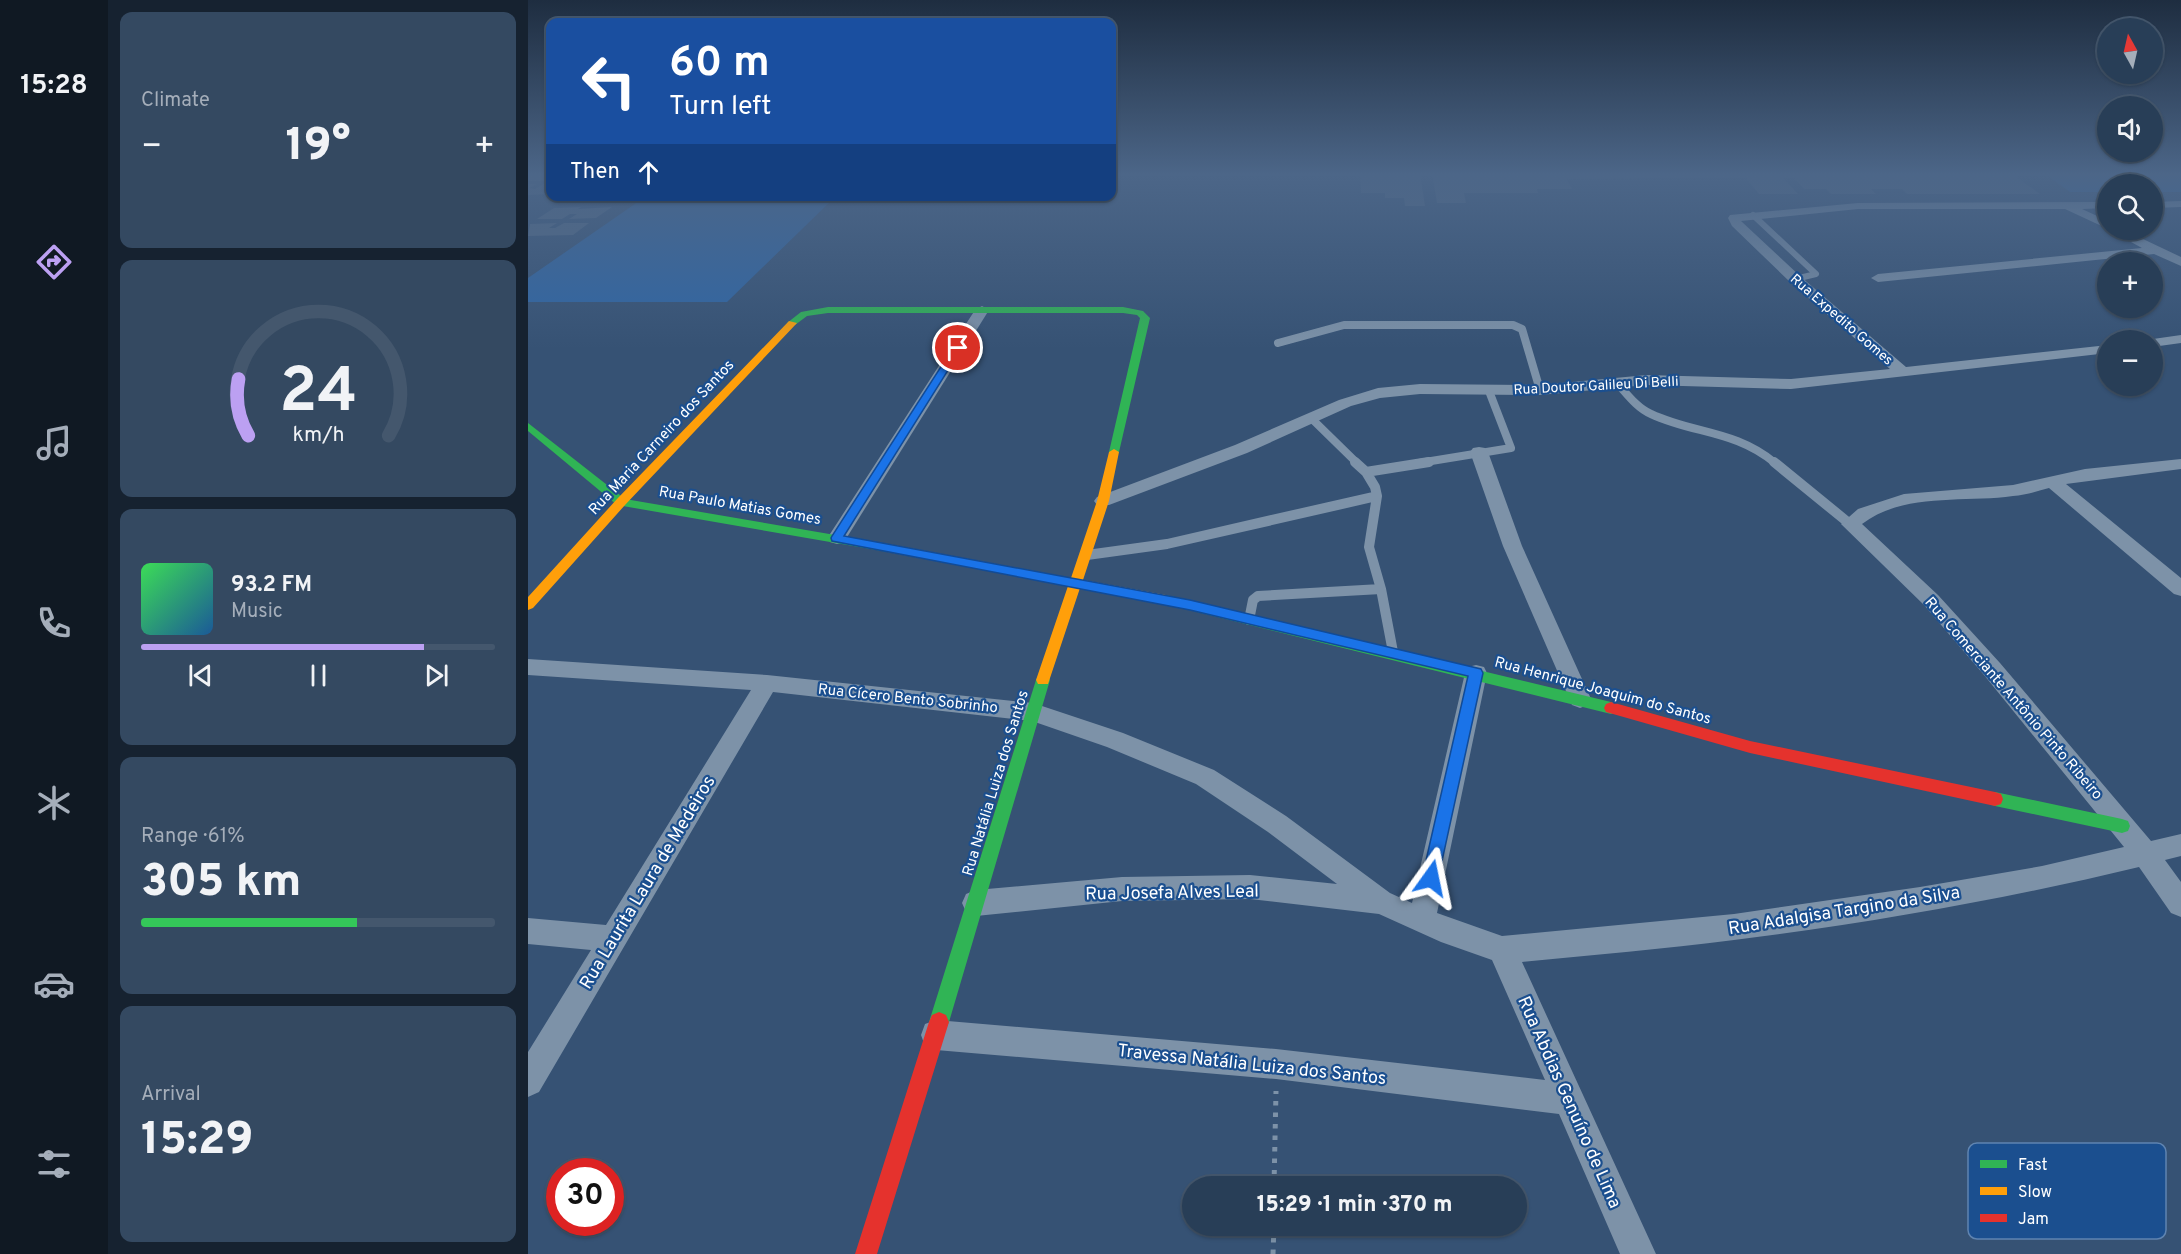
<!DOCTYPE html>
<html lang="en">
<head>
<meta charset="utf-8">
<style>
  :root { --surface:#283e57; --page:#344961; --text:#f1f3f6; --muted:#a5aeba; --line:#44576d; --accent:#bca0f2 }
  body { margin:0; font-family:Overpass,sans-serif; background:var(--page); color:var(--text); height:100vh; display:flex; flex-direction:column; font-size:22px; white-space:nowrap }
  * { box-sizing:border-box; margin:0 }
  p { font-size:20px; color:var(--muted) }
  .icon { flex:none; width:33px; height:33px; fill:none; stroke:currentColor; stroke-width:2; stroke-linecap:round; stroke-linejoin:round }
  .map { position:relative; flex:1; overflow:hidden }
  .panel { display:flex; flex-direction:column; gap:12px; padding:12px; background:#162230; width:420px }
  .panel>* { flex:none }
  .hud { position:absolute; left:18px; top:18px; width:570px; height:183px; border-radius:12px; box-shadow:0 2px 4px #0004,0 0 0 2px var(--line); background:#1a4fa0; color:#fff; overflow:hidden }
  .needle { width:39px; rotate:352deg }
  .controls { position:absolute; left:1569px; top:18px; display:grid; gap:12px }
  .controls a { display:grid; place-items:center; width:66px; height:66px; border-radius:50%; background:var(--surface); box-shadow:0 2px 4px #0004,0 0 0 2px var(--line); font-size:30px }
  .speed { position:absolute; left:18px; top:1158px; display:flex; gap:12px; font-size:30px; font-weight:700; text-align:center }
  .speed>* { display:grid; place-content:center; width:78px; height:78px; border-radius:50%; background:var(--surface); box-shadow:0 2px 4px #0004,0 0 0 2px var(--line); line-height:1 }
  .speed .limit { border:9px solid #d22; background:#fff; color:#111 }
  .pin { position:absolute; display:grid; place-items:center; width:51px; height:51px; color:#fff; margin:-26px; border:3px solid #fff; border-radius:50%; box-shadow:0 2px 6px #0007 }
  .me { position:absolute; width:66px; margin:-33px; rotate:12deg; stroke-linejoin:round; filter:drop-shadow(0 0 4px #0008) }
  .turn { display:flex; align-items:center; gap:21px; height:126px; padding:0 24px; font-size:27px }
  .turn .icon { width:78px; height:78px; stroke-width:2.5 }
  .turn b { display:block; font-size:42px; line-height:51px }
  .then { display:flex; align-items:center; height:57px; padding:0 24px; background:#0003; gap:12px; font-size:22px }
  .big { font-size:45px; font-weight:800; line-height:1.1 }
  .panel .widget { flex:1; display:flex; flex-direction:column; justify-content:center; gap:9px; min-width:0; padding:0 21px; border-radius:12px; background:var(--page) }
  .panel .dial { align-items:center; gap:0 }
  .dial svg { height:156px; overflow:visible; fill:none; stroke:var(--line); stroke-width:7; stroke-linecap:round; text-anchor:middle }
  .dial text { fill:var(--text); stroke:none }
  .song { display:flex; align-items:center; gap:18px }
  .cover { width:72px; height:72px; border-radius:9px; background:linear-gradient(135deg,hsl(130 70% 55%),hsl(210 70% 35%)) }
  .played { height:6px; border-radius:3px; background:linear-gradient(90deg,var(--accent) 80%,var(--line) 80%) }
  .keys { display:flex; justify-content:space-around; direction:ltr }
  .heat { display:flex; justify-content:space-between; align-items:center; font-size:33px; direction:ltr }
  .charge { height:9px; border-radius:4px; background:linear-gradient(90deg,#34c759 61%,var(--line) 0) }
  .trip { position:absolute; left:654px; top:1176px; width:345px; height:60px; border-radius:30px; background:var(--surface); box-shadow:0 2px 4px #0004,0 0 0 2px var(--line); font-weight:800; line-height:60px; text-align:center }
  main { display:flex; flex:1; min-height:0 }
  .dock { display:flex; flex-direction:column; width:108px; justify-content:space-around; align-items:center; background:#101923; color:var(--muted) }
  .dock .icon { width:42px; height:42px }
  .dock .current { color:var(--accent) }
  .dock b { font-size:27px; color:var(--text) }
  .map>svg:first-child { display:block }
  .green { fill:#2f66a5 }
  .building { fill:#526984 }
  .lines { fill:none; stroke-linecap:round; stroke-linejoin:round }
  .path { stroke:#7d92a8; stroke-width:5; stroke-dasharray:4.5 7; stroke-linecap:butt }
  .lane-far2 { stroke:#7d92a8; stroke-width:6 }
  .lane-far1 { stroke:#7d92a8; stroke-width:8 }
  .lane { stroke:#7d92a8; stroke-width:10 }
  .street { fill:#7d92a8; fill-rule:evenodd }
  .fast { fill:#30b455; fill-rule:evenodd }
  .slow { fill:#ff9f0a; fill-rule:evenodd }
  .jam { fill:#e5322d; fill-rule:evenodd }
  .route { fill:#1a73e8; stroke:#114b97; stroke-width:1.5 }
  .labels { text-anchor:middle; stroke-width:4.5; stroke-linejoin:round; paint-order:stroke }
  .far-street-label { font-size:14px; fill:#fff; stroke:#1b4f8f }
  .street-label { font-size:15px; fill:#fff; stroke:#1b4f8f }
  .near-street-label { font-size:18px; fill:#fff; stroke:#1b4f8f }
  .key { fill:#1b4f8f; stroke:#5f84b1; stroke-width:1.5 }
  .key-label { font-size:16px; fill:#fff }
</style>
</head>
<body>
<main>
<nav class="dock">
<b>15:28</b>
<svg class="icon current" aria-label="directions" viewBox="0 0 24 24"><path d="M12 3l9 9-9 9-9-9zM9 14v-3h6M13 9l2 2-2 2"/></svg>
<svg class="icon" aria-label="music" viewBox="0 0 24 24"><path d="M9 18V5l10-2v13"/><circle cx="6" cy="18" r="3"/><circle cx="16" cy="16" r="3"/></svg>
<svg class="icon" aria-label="phone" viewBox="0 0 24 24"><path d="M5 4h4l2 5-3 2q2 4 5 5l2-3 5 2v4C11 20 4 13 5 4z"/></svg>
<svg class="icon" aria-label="climate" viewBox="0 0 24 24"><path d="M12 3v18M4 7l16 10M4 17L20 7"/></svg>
<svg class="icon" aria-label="car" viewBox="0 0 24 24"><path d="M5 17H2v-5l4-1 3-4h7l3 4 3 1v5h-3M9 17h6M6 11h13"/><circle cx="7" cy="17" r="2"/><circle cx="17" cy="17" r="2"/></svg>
<svg class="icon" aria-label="filters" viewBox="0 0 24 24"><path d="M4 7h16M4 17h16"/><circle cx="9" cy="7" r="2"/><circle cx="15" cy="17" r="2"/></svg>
</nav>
<section class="panel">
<div class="widget"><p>Climate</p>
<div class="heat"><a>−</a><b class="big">19°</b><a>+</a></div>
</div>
<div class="widget dial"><svg viewBox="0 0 100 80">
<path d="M14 69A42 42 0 1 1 86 69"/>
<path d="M14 69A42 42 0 0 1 9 40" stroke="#bca0f2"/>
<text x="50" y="56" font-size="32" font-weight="700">24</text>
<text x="50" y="72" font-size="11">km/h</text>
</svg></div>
<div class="widget">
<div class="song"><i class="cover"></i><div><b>93.2 FM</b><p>Music</p></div></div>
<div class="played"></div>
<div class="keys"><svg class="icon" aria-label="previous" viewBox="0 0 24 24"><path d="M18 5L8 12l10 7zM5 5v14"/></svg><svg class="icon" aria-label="pause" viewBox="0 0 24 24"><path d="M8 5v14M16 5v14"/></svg><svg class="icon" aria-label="next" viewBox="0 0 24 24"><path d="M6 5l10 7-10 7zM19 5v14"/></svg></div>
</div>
<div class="widget"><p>Range · 61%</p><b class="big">305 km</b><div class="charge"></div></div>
<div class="widget"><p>Arrival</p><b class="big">15:29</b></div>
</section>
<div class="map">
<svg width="1653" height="1254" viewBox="0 0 1653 1254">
  <rect width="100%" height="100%" fill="#365274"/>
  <path class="green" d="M1516 173H1653V192H1625L1624 184H1580L1579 192H1542Z
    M117 197V196L307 197 199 302H0V278Z"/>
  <path class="building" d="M2 173H22V176L14 181H0V175Z
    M832 173H892L897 206H877L876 198H857V193H833Z
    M904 173H1483L1512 194H1379L1374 189H1343L1348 194H1303L1298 189H1276L1266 178H1255L1270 194H1231L1218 178 1039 179 1044 189H1009L1010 193H936L938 203H909Z
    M0 184H9L1 188 7 189 15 184H22V194L0 195Z
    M53 207 50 209 84 207 68 218 41 219 49 214H42L34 219H9L26 208Z
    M29 223 21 228H27L36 223H61L45 235 0 236 2 224Z"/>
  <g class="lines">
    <path class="path" d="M746 1186 748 1091
      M745 1254 746 1226"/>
    <path class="lane-far2" d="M1225 215 1288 274 1267 279"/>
    <path class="lane-far1" d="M750 343 816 325H985L994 329 1012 390
      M1089 383C1099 394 1109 408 1123 414 1166 434 1207 430 1247 463
      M783 418 829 463
      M891 463 983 448 961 391"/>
    <path class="lane" d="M827 462 838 472
      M1246 462 1322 524
      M559 555 639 544 849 496
      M853 589 841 547 849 496 847 487 838 472 901 462
      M721 620 725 600 730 596 853 589 865 652"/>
    <path class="street" d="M1653 201V207L1624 208V202Z
      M1580 202V208L1554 209 1580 221V229L1537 209H1330L1213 221 1272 276 1378 367 1580 345V353L1263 389 1119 385 1012 395 892 394 852 398 823 406 719 453 581 505H569L566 501 569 497 707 445 811 400 850 388 892 384 1012 385 1119 375 1263 379 1362 369 1262 282 1204 226 1200 218 1202 215 1330 203Z
      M1581 230H1596L1653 257V266L1626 254 1350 282 1343 278 1350 274 1614 248Z
      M454 306 461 310 316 542 309 544 302 542 300 538 302 534 447 310Z
      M1653 335V343L1624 347V340H1618Z
      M951 447 957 448 960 452 994 546 1063 699 1060 705 1052 708 1044 705 975 546 942 452 945 448Z
      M1653 459V469L1538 484 1653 578V596L1646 594 1521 488C1510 491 1498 495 1485 496 1436 503 1376 492 1334 524L1410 595 1472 663 1623 841 1653 834V856L1637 860 1653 882V917L1643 913 1611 867C1478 899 1342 923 1206 940 1135 949 1064 955 994 962L1128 1254H1092L1031 1114 748 1079 408 1050 397 1046 393 1035 397 1024 408 1020 748 1049 1017 1080 964 960 913 942 851 914 722 899 594 901 448 916 438 912 434 903 438 894 448 890 594 877 722 875 809 884 740 832 668 784 579 747 504 721 245 692 11 1092 0 1097V1052L63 950 0 944V918L78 925 223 690 0 675V659L239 675 505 703 595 733 686 770 758 816 862 893 884 903 937 673 940 667 948 665 956 667 959 673 909 913 974 936 1206 914 1392 887 1514 866 1596 847 1456 675 1396 605 1313 524 1330 509 1376 494 1485 485 1557 469Z"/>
    <path class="fast" d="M300 307H595L615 311 622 318 591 452 586 455 581 452 612 318 609 315 595 313H300L279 316 267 325 259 323 273 312Z
      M0 423 97 499 360 544 366 548 360 552 89 505 0 431Z
      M638 595 1083 702 1088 704 1090 708 1088 712 1083 714 633 603 631 600Z
      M515 675 520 676 522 680 421 1022 418 1029 411 1032 404 1029 401 1022 508 680 510 676Z
      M1467 792 1594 819 1600 821 1602 826 1600 831 1594 833 1467 806 1461 804 1459 799 1461 794Z"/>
    <path class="slow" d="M261 321 269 323 97 505 5 608 0 610V597L89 499Z
      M586 449 591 452 581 501 555 580 638 595 645 600 638 605 552 588 520 684H510L508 680 540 586 360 552 354 548 360 544 543 578 569 501 581 452Z"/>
    <path class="jam" d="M1083 702 1222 741 1467 792 1473 794 1475 799 1473 804 1467 806 1222 753 1078 712 1076 708 1078 704Z
      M411 1012 418 1015 421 1022 349 1254H327L401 1022 404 1015Z"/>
  </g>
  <linearGradient id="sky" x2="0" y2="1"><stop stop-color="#1e2d40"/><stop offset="0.5" stop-color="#4c6688"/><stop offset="1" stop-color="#4c6688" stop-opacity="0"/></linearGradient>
  <rect width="1653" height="349" fill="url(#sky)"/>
  <path class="route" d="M430 345 434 348 316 536 662 600 953 669 955 673 909 884 903 886 897 884 894 878 940 676 662 610 304 541 303 538 304 536 425 348Z"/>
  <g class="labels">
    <g class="far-street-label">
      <text transform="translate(1314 319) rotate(41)" y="5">Rua Expedito Gomes</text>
      <text transform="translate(1068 385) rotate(-3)" y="5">Rua Doutor Galileu Di Belli</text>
    </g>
    <g class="street-label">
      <text transform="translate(133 437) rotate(-47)" y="5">Rua Maria Carneiro dos Santos</text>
      <text transform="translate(212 505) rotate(10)" y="5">Rua Paulo Matias Gomes</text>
      <text transform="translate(1075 690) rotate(15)" y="5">Rua Henrique Joaquim do Santos</text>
      <text transform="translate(380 698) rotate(6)" y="5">Rua Cícero Bento Sobrinho</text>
      <text transform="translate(1486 698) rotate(49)" y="5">Rua Comerciante Antônio Pinto Ribeiro</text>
      <text transform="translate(467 783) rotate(-73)" y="5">Rua Natália Luiza dos Santos</text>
    </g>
    <g class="near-street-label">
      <text transform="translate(119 882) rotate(-59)" y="6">Rua Laurita Laura de Medeiros</text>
      <text transform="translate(644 892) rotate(-1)" y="6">Rua Josefa Alves Leal</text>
      <text transform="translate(1316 910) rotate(-9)" y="6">Rua Adalgisa Targino da Silva</text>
      <text transform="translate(724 1064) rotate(6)" y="6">Travessa Natália Luiza dos Santos</text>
      <text transform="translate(1042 1102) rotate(66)" y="6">Rua Abdias Genuíno de Lima</text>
    </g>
  </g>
  <rect x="1440" y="1143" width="198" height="96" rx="9" class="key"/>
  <rect x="1452" y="1160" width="27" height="8" fill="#30b455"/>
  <rect x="1452" y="1187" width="27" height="8" fill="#ff9f0a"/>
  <rect x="1452" y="1214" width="27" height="8" fill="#e5322d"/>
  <g class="key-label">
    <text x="1490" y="1170">Fast</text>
    <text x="1490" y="1197">Slow</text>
    <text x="1490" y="1224">Jam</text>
  </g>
</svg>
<div class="controls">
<a><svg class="needle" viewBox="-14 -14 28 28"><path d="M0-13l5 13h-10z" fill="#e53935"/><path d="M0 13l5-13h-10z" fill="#a5aeba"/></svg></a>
<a><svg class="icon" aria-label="sound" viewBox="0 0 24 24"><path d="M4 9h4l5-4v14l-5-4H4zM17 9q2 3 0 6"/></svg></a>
<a><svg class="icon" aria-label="search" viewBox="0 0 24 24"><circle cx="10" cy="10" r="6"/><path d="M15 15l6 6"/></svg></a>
<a>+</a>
<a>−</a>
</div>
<div class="speed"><div class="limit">30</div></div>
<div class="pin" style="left:430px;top:348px;background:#d93025"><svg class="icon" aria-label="arrive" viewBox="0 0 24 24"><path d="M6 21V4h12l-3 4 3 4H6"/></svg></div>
<svg class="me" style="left:903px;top:878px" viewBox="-20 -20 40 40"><path d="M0-17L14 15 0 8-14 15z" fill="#1a73e8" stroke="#fff" stroke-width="4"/></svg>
<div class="trip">15:29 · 1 min · 370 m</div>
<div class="hud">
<div class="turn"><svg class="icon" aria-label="left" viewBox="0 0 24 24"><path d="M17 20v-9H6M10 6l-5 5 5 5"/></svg><div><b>60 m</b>Turn left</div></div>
<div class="then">Then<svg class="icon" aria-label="ahead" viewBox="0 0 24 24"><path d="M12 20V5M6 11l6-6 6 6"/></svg></div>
</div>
</div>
</main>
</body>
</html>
